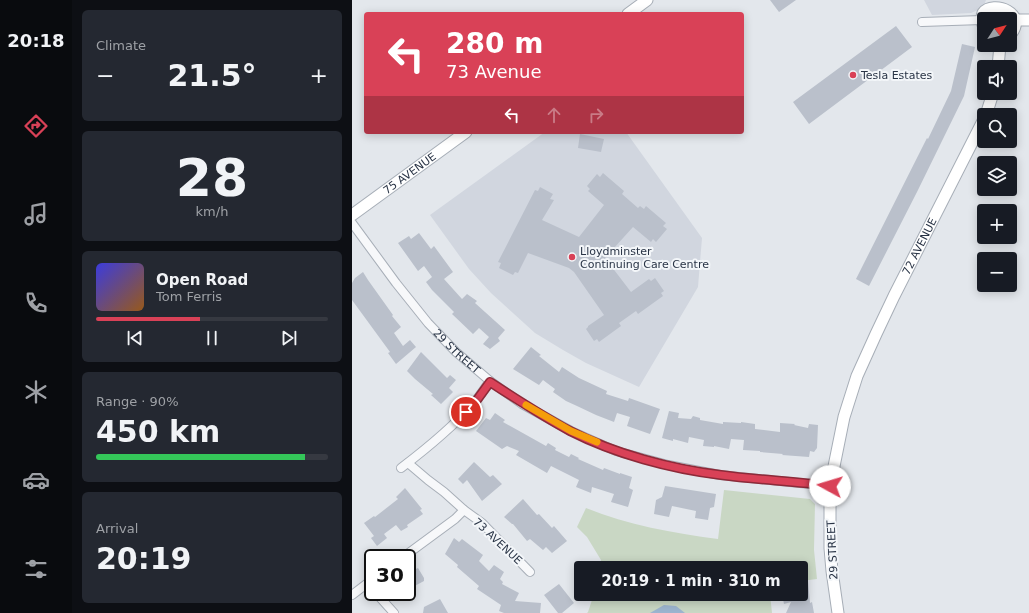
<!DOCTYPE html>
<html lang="en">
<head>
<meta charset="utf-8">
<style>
  :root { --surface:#171b24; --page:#242831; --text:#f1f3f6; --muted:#9ea1a6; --line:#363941; --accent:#d94157 }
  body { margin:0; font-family:"DejaVu Sans",sans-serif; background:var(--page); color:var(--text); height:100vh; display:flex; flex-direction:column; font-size:15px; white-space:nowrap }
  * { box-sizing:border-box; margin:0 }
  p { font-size:13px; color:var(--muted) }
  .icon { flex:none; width:22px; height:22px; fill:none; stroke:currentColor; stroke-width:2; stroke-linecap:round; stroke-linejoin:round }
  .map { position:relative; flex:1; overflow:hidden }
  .details { display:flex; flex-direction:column; gap:10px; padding:10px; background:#0d0f14; width:280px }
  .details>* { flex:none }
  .guide { position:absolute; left:12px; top:12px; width:380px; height:122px; border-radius:4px; box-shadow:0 2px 10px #0003; background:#d94157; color:#fff; overflow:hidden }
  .needle { width:26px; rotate:54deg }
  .tools { position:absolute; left:625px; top:12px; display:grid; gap:8px }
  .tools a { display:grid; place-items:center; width:40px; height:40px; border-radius:4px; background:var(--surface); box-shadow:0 2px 10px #0003; font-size:20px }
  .speed { position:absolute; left:12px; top:549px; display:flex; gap:8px; font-size:20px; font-weight:700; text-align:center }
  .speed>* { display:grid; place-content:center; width:52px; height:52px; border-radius:50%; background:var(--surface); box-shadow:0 2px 10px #0003; line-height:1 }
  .speed .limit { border:2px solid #111; border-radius:6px; background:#fff; color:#111 }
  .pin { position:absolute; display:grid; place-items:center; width:34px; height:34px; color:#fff; margin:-17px; border:2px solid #fff; border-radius:50%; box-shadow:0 1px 4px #0007 }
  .me { position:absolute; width:44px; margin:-22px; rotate:276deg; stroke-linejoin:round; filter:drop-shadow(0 0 3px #0008) }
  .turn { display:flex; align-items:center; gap:14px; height:84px; padding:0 16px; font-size:18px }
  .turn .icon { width:52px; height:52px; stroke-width:2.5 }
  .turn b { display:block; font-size:28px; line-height:34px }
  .lanes { display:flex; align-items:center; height:38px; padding:0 16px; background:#0003; justify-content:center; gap:20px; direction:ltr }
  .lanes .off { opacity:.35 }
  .big { font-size:30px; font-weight:700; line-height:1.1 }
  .details .tile { flex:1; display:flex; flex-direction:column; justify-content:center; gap:6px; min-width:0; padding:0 14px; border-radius:6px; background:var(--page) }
  .details .dial { align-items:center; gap:0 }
  .dial b { font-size:52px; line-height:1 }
  .song { display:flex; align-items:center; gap:12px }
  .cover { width:48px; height:48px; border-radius:6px; background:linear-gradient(135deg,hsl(240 70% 55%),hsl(30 70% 35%)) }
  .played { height:4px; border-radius:2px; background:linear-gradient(90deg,var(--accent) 45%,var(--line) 45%) }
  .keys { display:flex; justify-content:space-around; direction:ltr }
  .heat { display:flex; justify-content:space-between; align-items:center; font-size:22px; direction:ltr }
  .charge { height:6px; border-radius:3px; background:linear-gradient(90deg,#34c759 90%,var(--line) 0) }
  .trip { position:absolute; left:222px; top:561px; width:234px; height:40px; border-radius:4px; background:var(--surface); box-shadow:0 2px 10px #0003; font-weight:700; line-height:40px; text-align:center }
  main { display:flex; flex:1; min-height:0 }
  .dock { display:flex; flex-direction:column; width:72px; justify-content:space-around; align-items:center; background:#090b0e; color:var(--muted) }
  .dock .icon { width:28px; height:28px }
  .dock .active { color:var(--accent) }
  .dock b { font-size:18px; color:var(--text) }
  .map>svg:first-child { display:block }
  .built { fill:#d1d6df }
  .green { fill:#c9d7c4 }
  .water { fill:#9cb4cf }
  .building { fill:#bac0cb }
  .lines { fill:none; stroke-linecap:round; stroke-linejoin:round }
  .street-casing { stroke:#a7aeb7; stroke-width:10 }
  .secondary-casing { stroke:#a7aeb7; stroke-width:13 }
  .street { stroke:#f7f8fa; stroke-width:8 }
  .secondary { stroke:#fff; stroke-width:11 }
  .route-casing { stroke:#8d2a39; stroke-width:10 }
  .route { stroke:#d94157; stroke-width:7 }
  .slow { stroke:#f59e0b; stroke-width:7 }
  .poi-dot { fill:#d94157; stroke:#f3f6f9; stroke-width:1.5 }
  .labels { text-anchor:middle; stroke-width:4; stroke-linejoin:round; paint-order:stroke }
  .poi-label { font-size:11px; fill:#293446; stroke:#f3f6f9; text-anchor:start }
  .street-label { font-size:11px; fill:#293446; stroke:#f3f6f9 }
</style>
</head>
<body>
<main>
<nav class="dock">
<b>20:18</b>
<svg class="icon active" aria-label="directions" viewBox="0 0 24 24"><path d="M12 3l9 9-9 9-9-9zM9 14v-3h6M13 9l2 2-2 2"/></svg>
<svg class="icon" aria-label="music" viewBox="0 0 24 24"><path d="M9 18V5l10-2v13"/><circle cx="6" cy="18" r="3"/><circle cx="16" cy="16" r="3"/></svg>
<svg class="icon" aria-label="phone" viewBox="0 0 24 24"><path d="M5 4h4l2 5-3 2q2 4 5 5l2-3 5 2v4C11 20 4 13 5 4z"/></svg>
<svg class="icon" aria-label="climate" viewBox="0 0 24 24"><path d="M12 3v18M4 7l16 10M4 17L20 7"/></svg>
<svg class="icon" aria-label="car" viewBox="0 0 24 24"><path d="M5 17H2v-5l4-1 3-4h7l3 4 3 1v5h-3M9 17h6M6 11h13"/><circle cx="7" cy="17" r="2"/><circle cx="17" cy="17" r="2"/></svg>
<svg class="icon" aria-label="filters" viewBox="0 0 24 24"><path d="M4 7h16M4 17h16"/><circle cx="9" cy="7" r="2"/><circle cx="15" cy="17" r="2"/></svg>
</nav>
<section class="details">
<div class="tile"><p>Climate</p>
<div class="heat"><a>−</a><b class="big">21.5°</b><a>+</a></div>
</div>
<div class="tile dial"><b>28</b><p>km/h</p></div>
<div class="tile">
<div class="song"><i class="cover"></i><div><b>Open Road</b><p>Tom Ferris</p></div></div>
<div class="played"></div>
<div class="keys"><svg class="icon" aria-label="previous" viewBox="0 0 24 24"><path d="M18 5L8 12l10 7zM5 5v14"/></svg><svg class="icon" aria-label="pause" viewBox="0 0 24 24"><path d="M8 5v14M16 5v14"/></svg><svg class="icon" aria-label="next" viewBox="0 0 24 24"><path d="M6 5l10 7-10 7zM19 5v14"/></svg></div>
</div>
<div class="tile"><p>Range · 90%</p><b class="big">450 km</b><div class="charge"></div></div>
<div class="tile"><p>Arrival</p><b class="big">20:19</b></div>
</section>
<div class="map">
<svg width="677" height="613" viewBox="0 0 677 613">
  <rect width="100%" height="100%" fill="#e3e7ec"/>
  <path class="built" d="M572 0H634L632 5 626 10 619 13 580 15Z
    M193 132H274L350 238 346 287 287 387 234 363 211 350 183 333 139 293 117 269 78 215Z"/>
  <path class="green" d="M372 490 458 499 463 504 462 550 465 579 449 581V568H247L249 560 235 537 225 527 234 508C276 525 321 533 366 539Z
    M242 594H418L420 613H235L236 612Z"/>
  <path class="water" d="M312 605 324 606 333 613H298Z"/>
  <path class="building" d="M418 0H444L427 12Z
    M544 26 560 47 457 124 441 102Z
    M610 44 623 47 612 96 565 192 517 286 504 279 575 138 576 139 599 91Z
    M228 134 252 139 249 152 226 148Z
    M251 173 272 191 270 194 286 208 288 206 292 209 294 206 314 223 311 226 315 229 304 242 301 239 299 242 281 227 253 258 279 292 297 279 299 281 303 278 312 291 309 293 311 296 286 314 284 311 267 323 269 326 247 342 245 339 242 341 234 329 236 327V326L252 315 222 272 217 268 176 253 166 273 163 272 161 275 147 268 149 263 146 262 183 190 186 191 188 187 201 194 198 199 202 200 190 220 227 237 252 205 236 191 238 189 235 186 245 174 248 177Z
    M67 233 79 249 82 246 101 272 92 279 110 299 115 294 125 301 123 303 153 330 146 338 148 341 138 349 131 344 137 337 127 328 121 334 100 314 102 312 80 290 74 282 80 277 72 266 66 271 46 243 57 236 59 239Z
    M11 272 16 280 41 315 40 316 49 327 42 333 51 346 58 340 64 347 44 364 36 353 38 352 0 300V283L3 278Z
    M179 347 189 355 187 356 207 372 210 367 227 378 255 391 254 394 276 401 277 398 308 409 298 434 275 426 278 417 265 413 262 422 244 415 225 406 214 401 201 392 203 389 191 380 187 385 161 369Z
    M69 352 95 378 98 375 104 380 97 388 101 392 89 404 79 395 81 394 63 379 55 371Z
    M317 411 327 413 326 418 339 419 341 416 348 418V420L371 424V422L389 423V422L403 424V429L428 432V423L443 424 442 425 456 428 457 424 466 425 465 448 462 452 458 451 457 457 430 455 431 454 408 452V451L391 450 392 440 379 439 377 449 362 446V447L351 446 352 440 337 437 336 443 321 439V441L310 438Z
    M143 413 153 420 151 422 194 446 196 443 204 448 203 450 217 457 219 454 227 458 226 459 251 470 252 468 268 474V473L280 477 277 488 281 490 276 507 259 502 262 494 240 487 239 493 224 487 227 480 199 466 195 473 164 455 167 451 155 446 150 449 124 431 134 418 138 420Z
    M122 462 138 477 141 475 150 484 130 501 115 480 111 484 106 479Z
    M313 486 364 494 362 507 358 508 356 520 343 518 344 511 320 506 317 517 302 514 304 500 310 497Z
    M53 488 70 509 68 510 71 514 55 525 56 527 49 531 44 525 32 534 35 538 25 546 19 538 22 536 12 523 22 516 23 517 46 499 44 497Z
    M171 499 185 515 187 514 200 528 202 526 215 541 200 553 194 547 191 550 178 539 175 541 161 524H160L152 517Z
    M102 538 107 542 110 539 131 555 127 561 137 571 142 565 152 572 148 579 151 582 150 584 167 593 163 601 189 603 188 613H152L147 611 149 605 125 589 127 586 105 567 106 565 93 554Z
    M66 568 72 578V581L55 590V573Z
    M456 581 458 603 460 602 462 613H434L439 602 432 604 430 594H449V582Z
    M207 584 222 603 210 613H206L192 595Z
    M88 599 96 613H71L72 607Z"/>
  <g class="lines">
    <g class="street-casing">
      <g id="street">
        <path d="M570 22 630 20"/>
        <path id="s1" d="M0 223 44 283 76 323 104 352 138 381 170 404 219 431 264 451 316 465 368 475 478 486"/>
        <path d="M56 463 76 480 92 492 112 510 130 523 178 572"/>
        <path d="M49 468C74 449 100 428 121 404 127 397 132 389 138 381"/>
        <path d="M50 558 103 519 112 510"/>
        <path d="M23 592 42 613"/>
        <path d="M0 595 21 579"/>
      </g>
    </g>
    <g class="secondary-casing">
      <g id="secondary">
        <path d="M276 14 295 0"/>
        <path d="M667 20H677"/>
        <path d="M632 28C630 23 629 18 631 13 641 0 677 13 658 35"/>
        <path d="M646 67 648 45"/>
        <path d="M634 115 641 93"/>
        <path id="s2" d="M0 215 114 132"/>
        <path id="s3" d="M486 613 480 571 478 548V486L492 417 505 376 524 334 542 296 632 119"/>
      </g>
    </g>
    <use href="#street" class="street"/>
    <use href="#secondary" class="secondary"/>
  </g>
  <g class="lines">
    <g class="route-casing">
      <path id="route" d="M114 412 122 404 138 382C164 399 190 416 218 431 263 454 319 469 369 475 405 480 442 481 478 486"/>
    </g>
    <use href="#route" class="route"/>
    <path class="slow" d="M174 405 219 431 245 442"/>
  </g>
  <g class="poi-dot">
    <circle cx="501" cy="75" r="4"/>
    <circle cx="220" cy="257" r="4"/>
  </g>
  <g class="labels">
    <g class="poi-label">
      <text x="509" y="79">Tesla Estates</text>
      <text x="228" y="255">Lloydminster<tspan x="228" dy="13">Continuing Care Centre</tspan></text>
    </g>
    <g class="street-label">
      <text dy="4" stroke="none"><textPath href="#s2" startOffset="71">75 AVENUE</textPath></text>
      <text dy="4" stroke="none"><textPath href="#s3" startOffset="385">72 AVENUE</textPath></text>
      <text dy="4" stroke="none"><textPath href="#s1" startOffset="166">29 STREET</textPath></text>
      <text transform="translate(146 541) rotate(43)" y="4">73 AVENUE</text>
      <text transform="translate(480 550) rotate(-93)" y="4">29 STREET</text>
    </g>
  </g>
</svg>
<div class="tools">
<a><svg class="needle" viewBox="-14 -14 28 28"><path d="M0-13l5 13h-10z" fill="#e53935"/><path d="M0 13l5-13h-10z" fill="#9ea1a6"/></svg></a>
<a><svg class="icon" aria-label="sound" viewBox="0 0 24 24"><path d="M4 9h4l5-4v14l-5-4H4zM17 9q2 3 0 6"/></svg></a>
<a><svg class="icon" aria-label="search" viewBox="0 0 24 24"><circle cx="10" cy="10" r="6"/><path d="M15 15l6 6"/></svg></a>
<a><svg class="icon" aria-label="layers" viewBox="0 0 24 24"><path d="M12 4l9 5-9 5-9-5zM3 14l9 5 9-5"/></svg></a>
<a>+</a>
<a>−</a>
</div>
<div class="speed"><div class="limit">30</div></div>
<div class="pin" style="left:114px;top:412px;background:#d93025"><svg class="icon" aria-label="arrive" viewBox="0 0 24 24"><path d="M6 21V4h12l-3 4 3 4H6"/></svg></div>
<svg class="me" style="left:478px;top:486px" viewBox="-20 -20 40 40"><circle r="19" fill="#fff"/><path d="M0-13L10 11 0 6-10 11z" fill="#d94157"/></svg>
<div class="trip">20:19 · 1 min · 310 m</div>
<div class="guide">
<div class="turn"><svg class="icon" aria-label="left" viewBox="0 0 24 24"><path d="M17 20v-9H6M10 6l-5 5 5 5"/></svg><div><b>280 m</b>73 Avenue</div></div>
<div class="lanes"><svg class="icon" aria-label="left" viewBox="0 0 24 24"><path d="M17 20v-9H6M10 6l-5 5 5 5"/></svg><svg class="icon off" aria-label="ahead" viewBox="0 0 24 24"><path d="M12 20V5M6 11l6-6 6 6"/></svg><svg class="icon off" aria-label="right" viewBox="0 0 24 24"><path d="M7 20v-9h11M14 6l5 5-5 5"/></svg></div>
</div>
</div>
</main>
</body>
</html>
